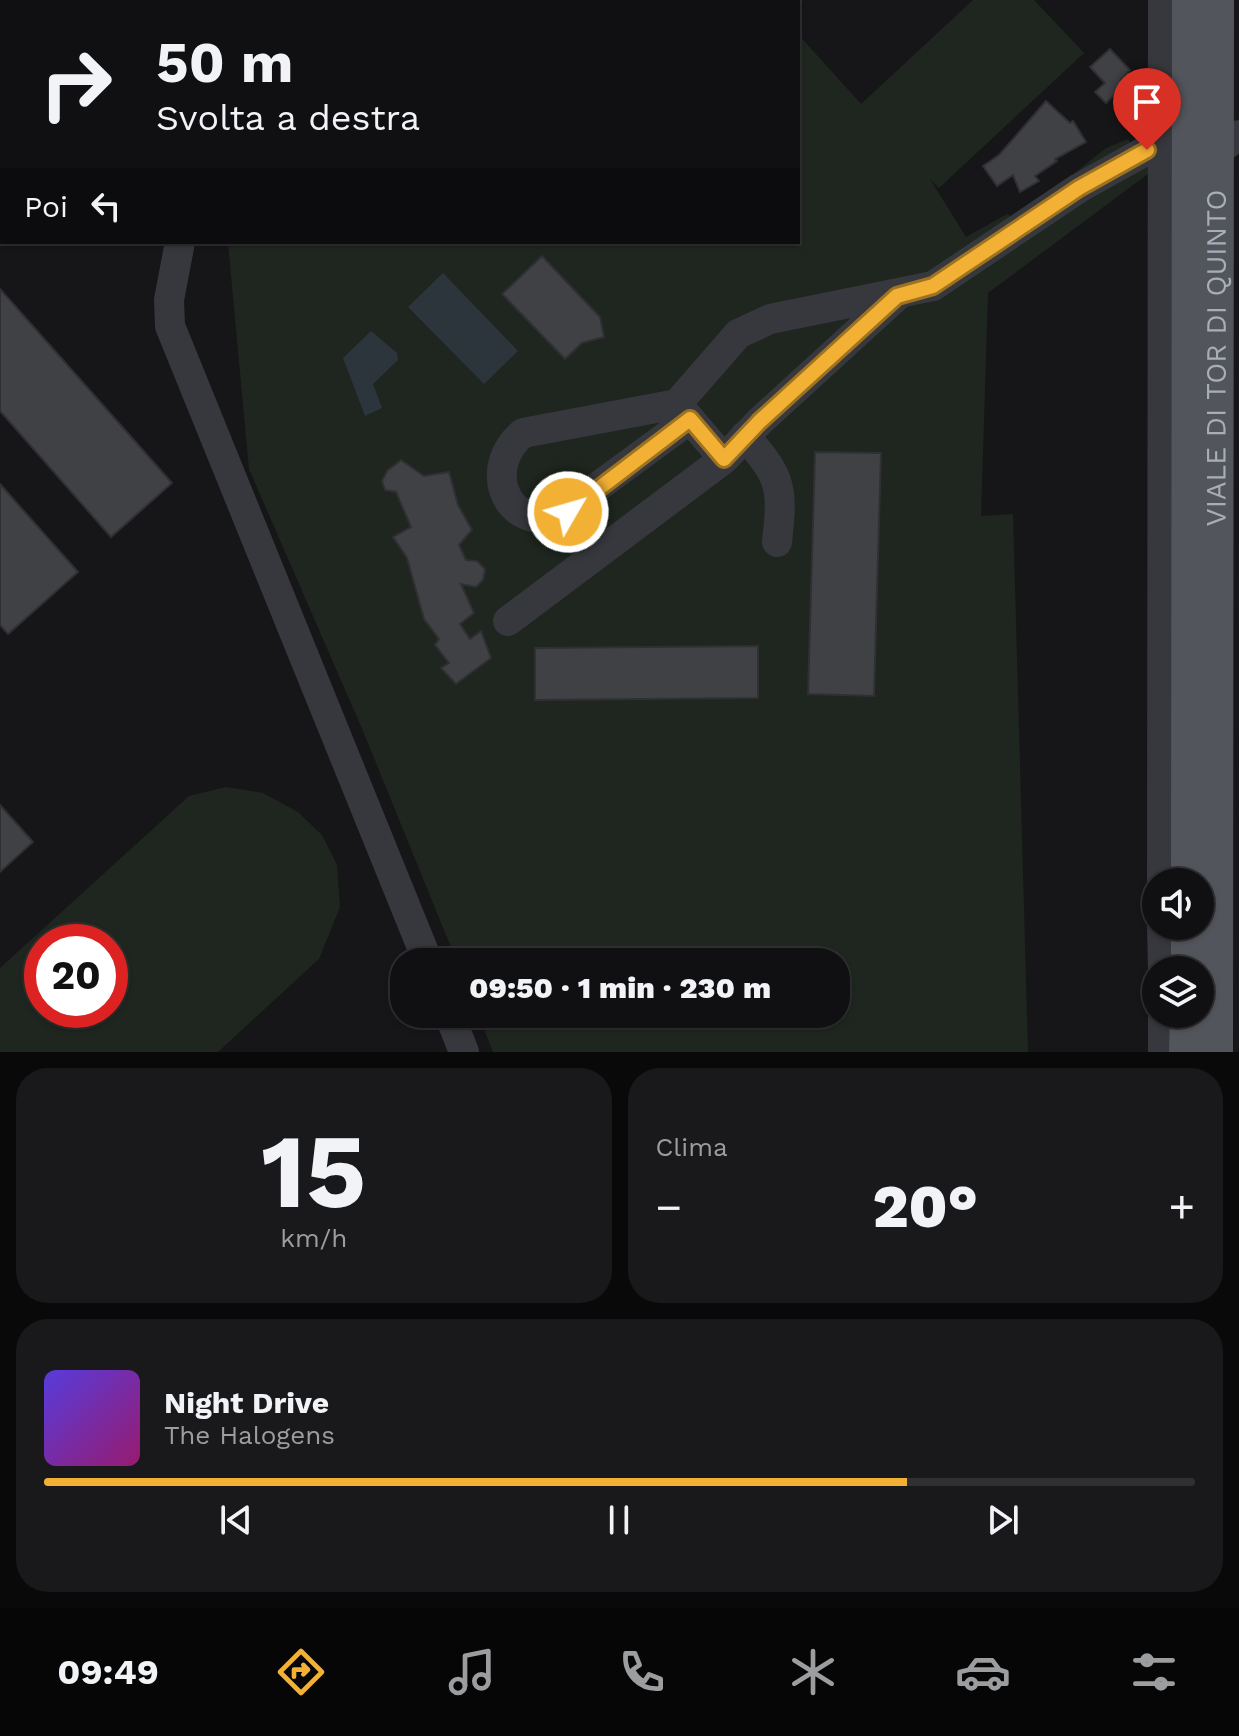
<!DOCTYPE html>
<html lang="it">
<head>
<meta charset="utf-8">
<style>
  :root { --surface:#101012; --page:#19191b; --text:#f1f3f6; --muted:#9c9d9f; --line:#303032; --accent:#f2b134 }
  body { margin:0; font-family:"Work Sans",sans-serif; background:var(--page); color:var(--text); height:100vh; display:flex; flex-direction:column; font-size:30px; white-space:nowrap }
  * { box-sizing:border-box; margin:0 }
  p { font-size:26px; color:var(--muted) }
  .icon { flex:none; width:44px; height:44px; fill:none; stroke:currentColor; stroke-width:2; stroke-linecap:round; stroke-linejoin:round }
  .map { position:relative; height:1052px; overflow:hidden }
  .sheet { display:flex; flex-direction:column; gap:16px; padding:16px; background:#09090a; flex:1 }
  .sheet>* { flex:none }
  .guide { position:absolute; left:0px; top:0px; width:800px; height:244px; box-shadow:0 2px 6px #0004,0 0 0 2px var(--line); background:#101012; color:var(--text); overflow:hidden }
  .fabs { position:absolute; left:1142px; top:868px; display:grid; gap:16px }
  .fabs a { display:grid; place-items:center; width:72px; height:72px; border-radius:50%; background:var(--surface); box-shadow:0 2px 6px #0004,0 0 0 2px var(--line); font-size:40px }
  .speed { position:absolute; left:24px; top:924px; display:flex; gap:16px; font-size:40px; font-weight:700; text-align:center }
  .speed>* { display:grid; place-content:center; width:104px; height:104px; border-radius:50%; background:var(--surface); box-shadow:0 2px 6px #0004,0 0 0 2px var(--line); line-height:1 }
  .speed .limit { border:12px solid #d22; background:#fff; color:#111 }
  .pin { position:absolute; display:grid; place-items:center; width:68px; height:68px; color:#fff; margin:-82px -34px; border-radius:50% 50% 50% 0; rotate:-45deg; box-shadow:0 0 8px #0007 }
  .pin .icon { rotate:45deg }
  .me { position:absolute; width:88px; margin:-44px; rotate:52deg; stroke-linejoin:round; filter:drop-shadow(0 0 6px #0008) }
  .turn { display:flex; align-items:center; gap:28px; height:168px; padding:0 24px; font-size:36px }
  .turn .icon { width:104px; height:104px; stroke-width:2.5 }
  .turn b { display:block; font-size:56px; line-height:68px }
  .then { display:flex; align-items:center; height:76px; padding:0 24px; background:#0003; gap:16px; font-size:30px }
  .big { font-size:60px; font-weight:800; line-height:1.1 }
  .sheet .widget { flex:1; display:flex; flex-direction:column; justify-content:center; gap:12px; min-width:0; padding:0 28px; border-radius:32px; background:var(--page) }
  .sheet .dial { align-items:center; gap:0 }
  .dial b { font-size:104px; line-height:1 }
  .song { display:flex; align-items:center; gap:24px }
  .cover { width:96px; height:96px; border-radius:12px; background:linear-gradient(135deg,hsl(250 70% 55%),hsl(320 70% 35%)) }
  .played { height:8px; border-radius:4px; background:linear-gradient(90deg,var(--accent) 75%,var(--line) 75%) }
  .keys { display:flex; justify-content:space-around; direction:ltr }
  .heat { display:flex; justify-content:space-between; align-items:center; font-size:44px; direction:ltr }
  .sheet .tiles { flex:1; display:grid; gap:16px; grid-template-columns:1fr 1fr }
  .widget:last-child { grid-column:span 2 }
  .trip { position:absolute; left:390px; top:948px; width:460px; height:80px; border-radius:32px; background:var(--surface); box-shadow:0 2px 6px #0004,0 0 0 2px var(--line); font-weight:800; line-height:80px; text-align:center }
  .tab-bar { display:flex; height:128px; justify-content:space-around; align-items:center; background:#060607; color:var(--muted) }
  .tab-bar .icon { width:56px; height:56px }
  .tab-bar .on { color:var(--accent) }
  .tab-bar b { font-size:36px; color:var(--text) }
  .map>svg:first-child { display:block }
  .green { fill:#1e261f; fill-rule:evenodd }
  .water { fill:#2c353c }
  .building { fill:#404145; stroke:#303034; stroke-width:2 }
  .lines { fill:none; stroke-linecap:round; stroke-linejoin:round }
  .minor { stroke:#37383d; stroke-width:30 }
  .major { stroke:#53555c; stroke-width:36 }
  .route-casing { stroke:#9d7322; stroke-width:20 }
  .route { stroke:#f2b134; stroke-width:14 }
  .labels { text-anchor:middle; stroke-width:8; stroke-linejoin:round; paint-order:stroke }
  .street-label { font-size:28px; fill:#a8adb8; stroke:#111113 }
</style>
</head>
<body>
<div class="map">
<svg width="1239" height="1052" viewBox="0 0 1239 1052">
  <rect width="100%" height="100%" fill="#161618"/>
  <path class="green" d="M430 0H767L769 2H428Z
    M973 0H1034L1084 53 939 188 930 179 966 237 1007 214 1017 219 1106 148 1128 139 1152 171 988 293 981 516 1013 514 1028 1052H493L478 1014H836V962H457L363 731 249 469 228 243 798 242V34L861 104Z
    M226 787 263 793 298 812 322 835 337 865 340 907 319 959 218 1052H0V968L189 796ZM42 942H110V1010H42Z"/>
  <path class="water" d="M443 273 518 351 484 384 408 307Z
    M371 331 397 353 398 360 373 384 382 408 365 416 343 358Z"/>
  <path class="building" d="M1110 49 1130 70 1121 80 1125 84 1106 103 1095 92 1105 83 1090 67Z
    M1046 101 1070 123 1073 121 1086 142 1055 159 1057 161 1035 176 1039 181 1020 192 1013 175 997 186 983 166 999 155Z
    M542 256 600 317 604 337 582 343 565 359 502 294Z
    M0 289 172 483 111 537 0 411Z
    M815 452 881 453 874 696 808 694Z
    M401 460 424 476 449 472 458 505 472 530 459 545 466 560 477 561 485 569 483 580 476 587 461 584 474 613 460 624 470 639 481 631 491 658 456 684 441 668 449 663 435 645 439 639 424 619 407 558 393 537 411 527 396 492 385 490 382 481 387 471Z
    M0 484 78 572 8 634 0 625Z
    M758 646V698L535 700V648Z
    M0 805 33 842 0 872Z"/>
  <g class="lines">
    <path class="minor" d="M90 0V2
      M15 2 17 0
      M1216 152 1239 135
      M180 242 169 300 170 326 428 962
      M897 296 759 422 724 459 677 404 738 334 770 319 933 286 1079 188 1165 140
      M677 404 523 433C484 465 501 526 555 518L690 419
      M745 436C782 478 783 488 777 542
      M508 621 724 459
      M1162 882 1163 0
      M1162 926 1163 970
      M449 1014 464 1052
      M1163 1014V1052"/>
    <g class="major">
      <path d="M1189 882 1190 0"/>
      <path d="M1189 970V926"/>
      <path d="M1187 1052 1188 1014"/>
      <path id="s1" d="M1215 1052 1216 0"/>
    </g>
  </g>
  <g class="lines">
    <g class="route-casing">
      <path id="route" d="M568 512 690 419 724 459 759 422 897 296 933 286 1079 188 1147 150"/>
    </g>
    <use href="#route" class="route"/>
  </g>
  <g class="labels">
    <g class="street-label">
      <text dy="10" stroke="none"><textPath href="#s1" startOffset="694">VIALE DI TOR DI QUINTO</textPath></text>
    </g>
  </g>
</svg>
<div class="fabs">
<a><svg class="icon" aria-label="sound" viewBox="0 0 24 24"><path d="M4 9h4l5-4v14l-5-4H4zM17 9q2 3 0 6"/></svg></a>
<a><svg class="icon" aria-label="layers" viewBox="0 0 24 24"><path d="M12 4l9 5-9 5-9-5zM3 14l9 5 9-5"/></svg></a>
</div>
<div class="speed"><div class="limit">20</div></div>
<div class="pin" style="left:1147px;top:150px;background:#d93025"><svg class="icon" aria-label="arrive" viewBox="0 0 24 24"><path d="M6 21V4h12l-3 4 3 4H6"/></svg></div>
<svg class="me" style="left:568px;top:512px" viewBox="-20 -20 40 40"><circle r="17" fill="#f2b134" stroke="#fff" stroke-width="3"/><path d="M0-11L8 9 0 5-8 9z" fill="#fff"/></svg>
<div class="trip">09:50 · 1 min · 230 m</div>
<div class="guide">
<div class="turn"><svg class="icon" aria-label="right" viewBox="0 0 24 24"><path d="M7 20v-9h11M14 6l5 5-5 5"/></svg><div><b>50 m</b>Svolta a destra</div></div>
<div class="then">Poi<svg class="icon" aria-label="left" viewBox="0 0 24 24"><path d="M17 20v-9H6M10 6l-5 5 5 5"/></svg></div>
</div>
</div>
<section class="sheet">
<div class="tiles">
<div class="widget dial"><b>15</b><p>km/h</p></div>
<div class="widget"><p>Clima</p>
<div class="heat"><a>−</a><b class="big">20°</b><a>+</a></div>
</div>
<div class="widget">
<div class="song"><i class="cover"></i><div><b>Night Drive</b><p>The Halogens</p></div></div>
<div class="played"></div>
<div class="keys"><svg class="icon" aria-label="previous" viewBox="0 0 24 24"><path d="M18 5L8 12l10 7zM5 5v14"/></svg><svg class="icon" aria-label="pause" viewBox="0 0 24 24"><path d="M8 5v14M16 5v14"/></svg><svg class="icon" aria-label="next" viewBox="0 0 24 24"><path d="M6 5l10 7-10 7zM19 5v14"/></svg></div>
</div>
</div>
</section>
<nav class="tab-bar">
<b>09:49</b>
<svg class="icon on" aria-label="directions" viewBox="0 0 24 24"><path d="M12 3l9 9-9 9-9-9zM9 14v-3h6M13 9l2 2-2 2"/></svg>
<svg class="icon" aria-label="music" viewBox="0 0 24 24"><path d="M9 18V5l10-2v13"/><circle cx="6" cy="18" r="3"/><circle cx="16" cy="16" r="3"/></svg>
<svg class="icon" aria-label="phone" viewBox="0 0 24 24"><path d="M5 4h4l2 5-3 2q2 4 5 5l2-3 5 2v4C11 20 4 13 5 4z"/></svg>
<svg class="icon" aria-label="climate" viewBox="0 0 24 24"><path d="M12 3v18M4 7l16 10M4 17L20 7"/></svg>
<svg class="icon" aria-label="car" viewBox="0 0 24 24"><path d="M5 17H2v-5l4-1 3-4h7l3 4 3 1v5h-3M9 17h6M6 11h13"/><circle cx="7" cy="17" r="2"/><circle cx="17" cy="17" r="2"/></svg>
<svg class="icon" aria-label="filters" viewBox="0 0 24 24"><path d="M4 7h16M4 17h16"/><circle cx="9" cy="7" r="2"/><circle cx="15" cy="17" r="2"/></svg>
</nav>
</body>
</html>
